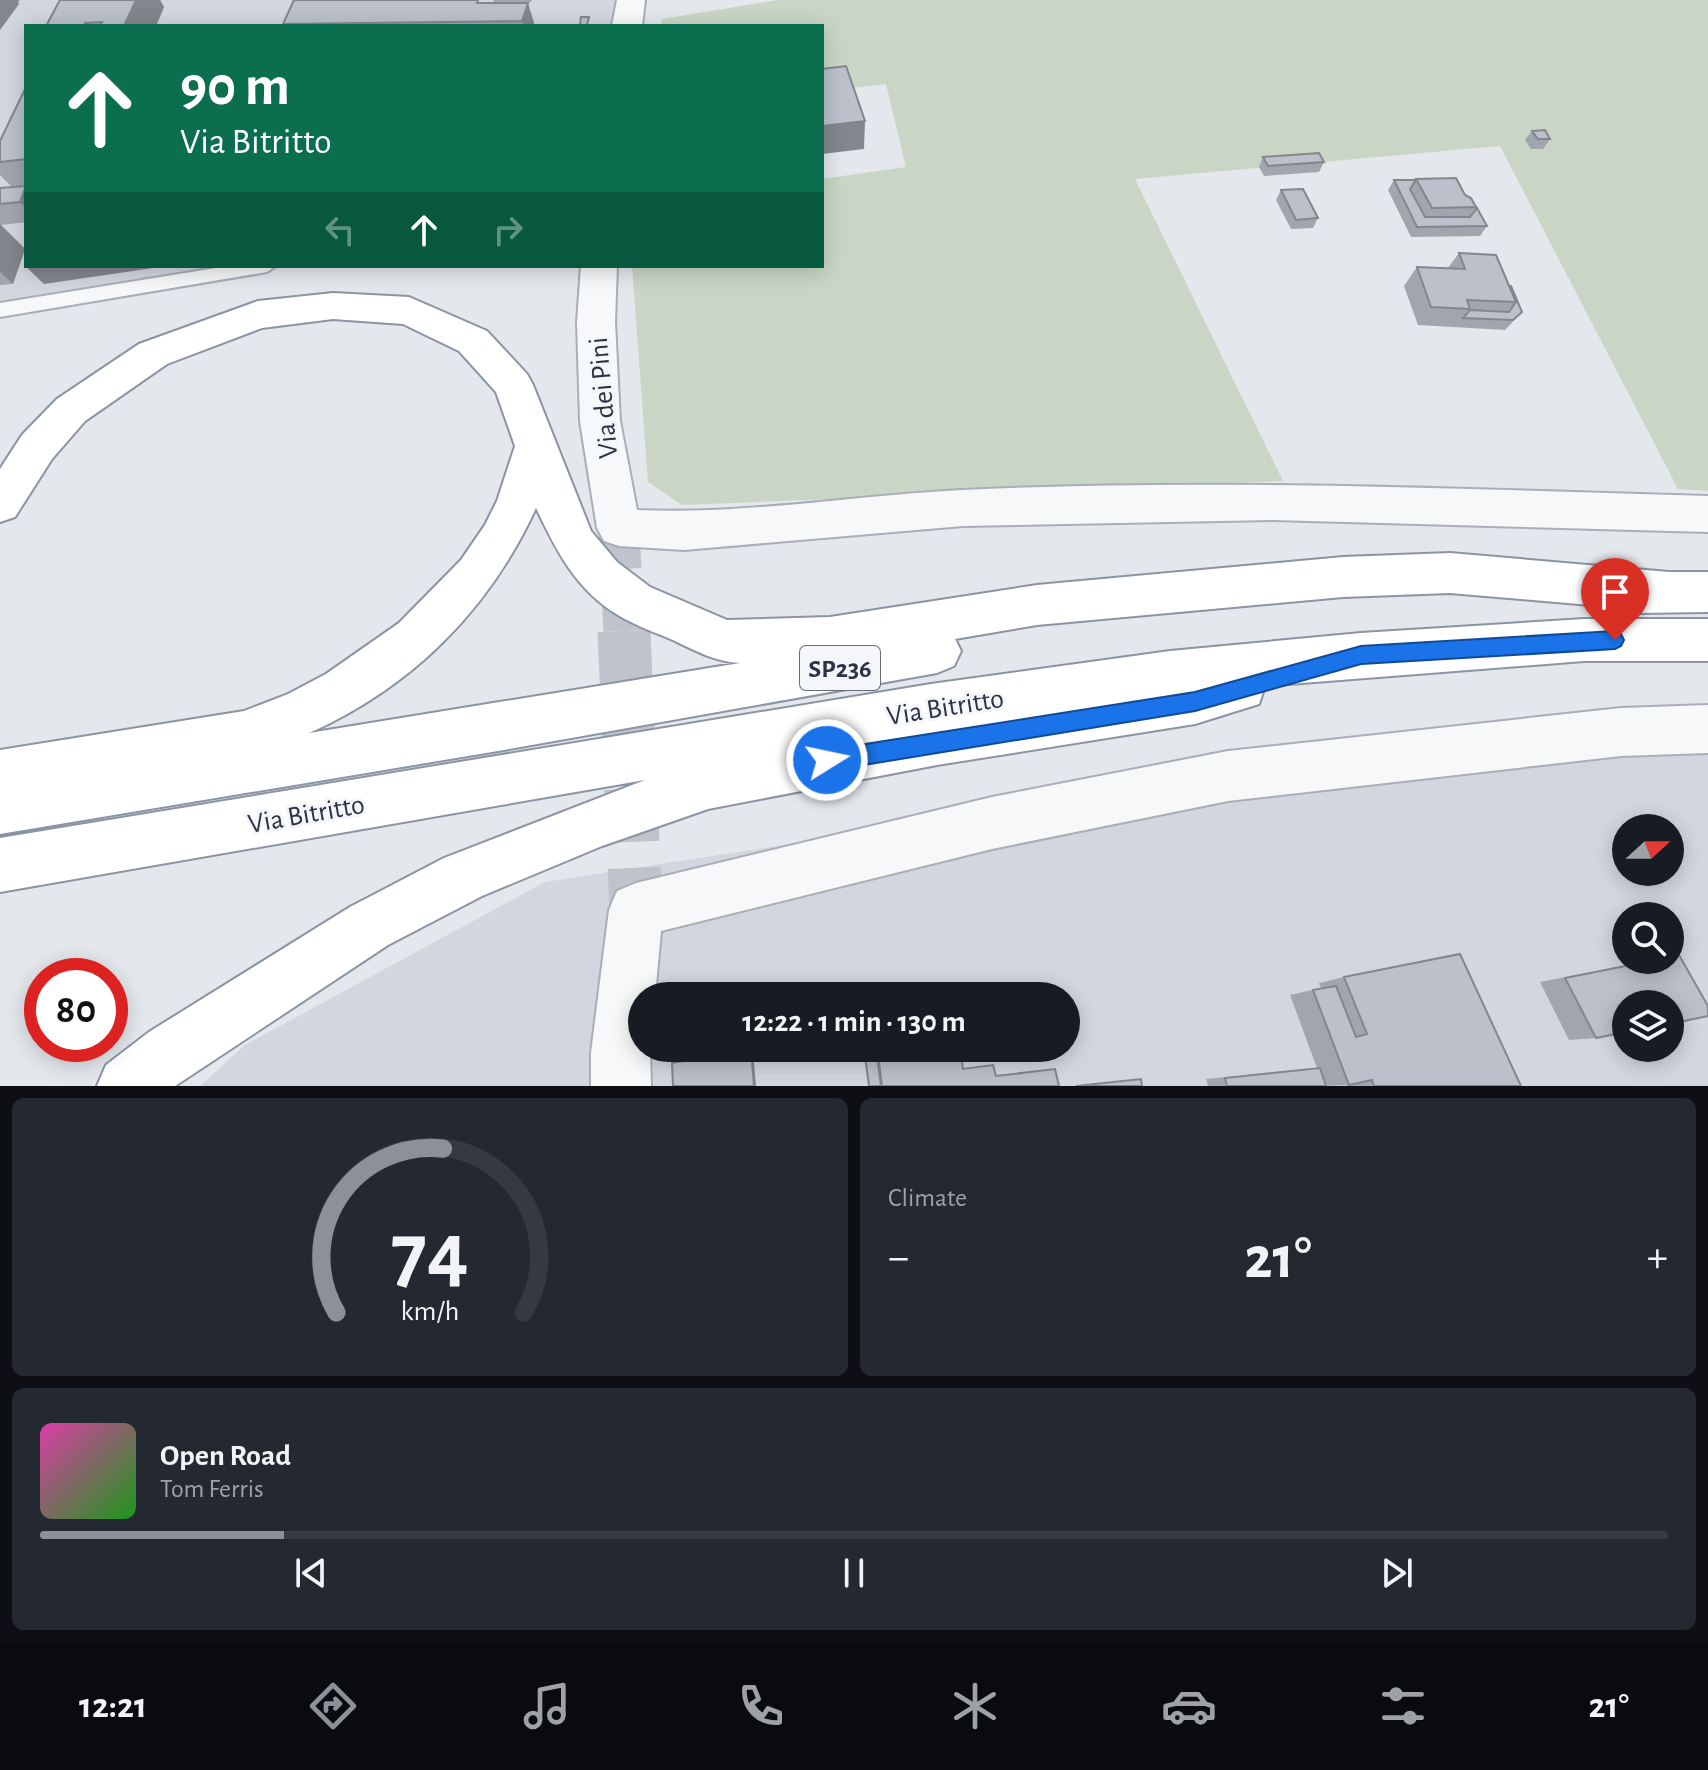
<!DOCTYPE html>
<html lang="en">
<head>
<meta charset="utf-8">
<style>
  :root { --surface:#171b24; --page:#242831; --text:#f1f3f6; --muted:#9ea1a6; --line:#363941; --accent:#8c9099 }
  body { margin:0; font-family:"Alegreya Sans",sans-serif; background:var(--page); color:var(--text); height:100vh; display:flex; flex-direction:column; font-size:30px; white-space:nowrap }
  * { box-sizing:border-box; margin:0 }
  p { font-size:26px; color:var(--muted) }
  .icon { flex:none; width:44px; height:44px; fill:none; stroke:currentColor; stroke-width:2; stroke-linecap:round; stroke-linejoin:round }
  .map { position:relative; height:1086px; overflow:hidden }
  .details { display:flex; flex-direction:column; gap:12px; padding:12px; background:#0d0f14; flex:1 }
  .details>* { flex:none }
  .banner { position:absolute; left:24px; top:24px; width:800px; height:244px; border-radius:0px; box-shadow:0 4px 20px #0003; background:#0b6e4f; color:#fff; overflow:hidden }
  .needle { width:52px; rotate:69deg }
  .tools { position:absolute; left:1612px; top:814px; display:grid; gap:16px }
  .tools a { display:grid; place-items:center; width:72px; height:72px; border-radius:50%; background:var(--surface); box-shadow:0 4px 20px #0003; font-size:40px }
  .speed { position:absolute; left:24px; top:958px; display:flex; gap:16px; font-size:40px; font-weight:700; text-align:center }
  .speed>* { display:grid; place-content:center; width:104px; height:104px; border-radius:50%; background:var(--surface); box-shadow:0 4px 20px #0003; line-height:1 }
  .speed .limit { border:12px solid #d22; background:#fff; color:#111 }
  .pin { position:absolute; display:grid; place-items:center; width:68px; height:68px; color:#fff; margin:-82px -34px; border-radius:50% 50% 50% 0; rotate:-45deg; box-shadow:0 0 8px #0007 }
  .pin .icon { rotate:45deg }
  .me { position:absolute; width:88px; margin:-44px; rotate:80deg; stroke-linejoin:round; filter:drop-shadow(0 0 6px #0008) }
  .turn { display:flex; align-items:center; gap:28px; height:168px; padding:0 24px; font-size:36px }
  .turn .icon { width:104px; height:104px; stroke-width:2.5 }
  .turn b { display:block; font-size:56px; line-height:68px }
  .lanes { display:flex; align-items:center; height:76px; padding:0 24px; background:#0003; justify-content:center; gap:40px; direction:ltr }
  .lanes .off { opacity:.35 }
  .big { font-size:60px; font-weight:600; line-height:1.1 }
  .details .card { flex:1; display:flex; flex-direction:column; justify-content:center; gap:12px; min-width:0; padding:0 28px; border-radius:12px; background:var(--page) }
  .details .dial { align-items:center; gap:0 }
  .dial svg { height:208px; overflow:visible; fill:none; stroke:var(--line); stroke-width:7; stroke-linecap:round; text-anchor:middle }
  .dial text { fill:var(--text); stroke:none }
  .song { display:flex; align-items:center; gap:24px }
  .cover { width:96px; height:96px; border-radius:12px; background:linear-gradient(135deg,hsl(320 70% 55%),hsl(120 70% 35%)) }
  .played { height:8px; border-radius:4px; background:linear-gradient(90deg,var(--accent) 15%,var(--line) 15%) }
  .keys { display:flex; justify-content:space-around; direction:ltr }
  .heat { display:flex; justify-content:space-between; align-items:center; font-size:44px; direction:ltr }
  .details .tiles { flex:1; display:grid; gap:12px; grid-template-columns:1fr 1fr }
  .card:last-child { grid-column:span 2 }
  .trip { position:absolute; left:628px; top:982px; width:452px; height:80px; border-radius:40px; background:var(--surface); box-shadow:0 4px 20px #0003; font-weight:600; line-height:80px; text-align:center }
  .tabs { display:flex; height:128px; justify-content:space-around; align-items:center; background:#090b0e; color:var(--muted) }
  .tabs .icon { width:56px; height:56px }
  .tabs .selected { color:var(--accent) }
  .tabs b { font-size:36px; color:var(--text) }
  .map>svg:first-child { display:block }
  .built { fill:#d2d6de; fill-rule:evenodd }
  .green { fill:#c9d6c5 }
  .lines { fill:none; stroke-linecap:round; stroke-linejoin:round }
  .street-tunnel-far1 { stroke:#bfc3cb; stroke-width:41; stroke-dasharray:41 21; stroke-linecap:butt }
  .street-tunnel { stroke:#bfc3cb; stroke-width:53; stroke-dasharray:53 26; stroke-linecap:butt }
  .lane-casing { stroke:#a9aeb7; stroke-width:4 }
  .street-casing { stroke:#a9aeb7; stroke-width:4 }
  .highway-casing { stroke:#8b94a3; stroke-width:4 }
  .lane { fill:#f7f8fa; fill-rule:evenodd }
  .street { fill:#f7f8fa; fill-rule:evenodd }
  .highway { fill:#fff; fill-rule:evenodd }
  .wall { fill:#a1a5ae }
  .shaded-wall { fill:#83868d }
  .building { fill:#bbc0ca; stroke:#83868d; stroke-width:2 }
  .route { fill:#1a73e8; stroke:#114b97; stroke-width:2 }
  .labels { text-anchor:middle; stroke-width:6; stroke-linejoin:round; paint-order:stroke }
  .shield { fill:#f4f6f9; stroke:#676e7b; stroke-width:2 }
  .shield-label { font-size:26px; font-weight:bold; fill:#2b3445 }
  .street-label { font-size:28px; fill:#2b3445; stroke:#f4f6f9 }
</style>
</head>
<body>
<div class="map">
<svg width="1708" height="1086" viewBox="0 0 1708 1086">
  <rect width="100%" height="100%" fill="#e4e7ec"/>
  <path class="built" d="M0 0H634L631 26H26V266H283L0 311Z
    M1708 742V1086H200L245 1045 545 882 1228 776ZM1626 828H1670V872H1626ZM1626 916H1670V960H1626ZM642 996H1066V1048H642ZM1626 1004H1670V1048H1626Z"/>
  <path class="green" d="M778 0H1708V491L1678 489 1500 146 1135 179 1283 481 682 505 648 482 632 266H822V179L906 167 886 84 822 91V26H661L662 19Z"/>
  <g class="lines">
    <path class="street-tunnel-far1" d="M619 528 624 633"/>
    <path class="street-tunnel" d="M624 631 636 910"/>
    <g class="lane-casing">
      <path id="lane" d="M228 266H276L267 272 0 317V303Z"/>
    </g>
    <g class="street-casing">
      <path id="street" d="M617 0H645L642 26H612Z
        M581 266H617L615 322 620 421 637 510C746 515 855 495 963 490 1211 478 1460 489 1708 496V532L1273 520 963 526 684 550 619 546 604 541 597 528 580 421 577 322Z
        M1708 705V753L1621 756 1228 801 992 849 661 931 655 996H642V1048H650L651 1086H591V1053L609 910 617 891 636 883 992 797 1228 751 1621 708Z"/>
    </g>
    <g class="highway-casing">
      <path id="highway" d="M333 293 409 297 487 331 527 374 533 385 591 531 617 562 650 587 727 620 830 617 1037 585 1343 557 1450 553 1669 572H1708V612L1638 613 1625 608 1450 593 1343 597 1037 625 955 639 961 651 954 666 937 673 504 750 0 834V750L244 711 288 694 326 674 399 623 461 560 485 525 497 501 515 446 496 392 459 351 403 324 333 319 262 328 167 364 85 421 52 459 15 517 0 522V469L22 435 57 399 139 344 258 301ZM536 508C556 550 576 590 618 615 636 626 657 633 675 641 696 651 716 662 740 663L309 733C412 687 489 610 536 508Z
        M1584 619H1708V661H1584L1265 686 1259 704 1195 724 937 765 708 809 602 846 482 896 388 945 175 1086H97L106 1065 149 1032 350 907 444 858 645 780 0 892V838L931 684 1170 651 1361 633Z"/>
    </g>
    <use href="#lane" class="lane"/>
    <use href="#street" class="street"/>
    <use href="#highway" class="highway"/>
  </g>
  <path class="wall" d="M60 0H160L164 7 156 26 171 24 172 26H46Z
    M493 0H532L531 2H494Z
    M486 3 535 26H284L283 24Z
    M26 87V222L1 225 25 249 13 284 0 285V188L12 187 0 175V141Z
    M1532 131 1550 139 1543 149H1531L1525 140Z
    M1263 157 1324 162 1319 172 1264 176 1259 167Z
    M1456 178 1465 195 1471 198 1487 226 1480 236 1411 237 1388 190 1394 180Z
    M1281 190 1318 218 1313 228 1291 229 1276 200Z
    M1459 253 1509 286 1522 312 1505 330 1418 325 1404 286 1417 267 1448 268Z
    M1653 960 1596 1038 1569 1040 1540 982Z
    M1344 977 1521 1086H1346V1085L1326 1086H1208L1206 1079 1317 1068 1290 995 1321 988 1319 983Z"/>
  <path class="shaded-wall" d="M0 0H20L18 2 19 4 0 30Z
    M136 0H160L164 7 156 26H124Z
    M528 3 535 26H524L522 21Z
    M865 121 864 149 822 154V126Z
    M26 188V208L20 202Z
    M0 224 25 249 13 284 0 272Z
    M25 266H154L153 268 44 284Z
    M751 1050 753 1051 756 1086H754Z"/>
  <path class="building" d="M60 0H136L124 26H100L102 22 85 23 84 26H46Z
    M294 0H478L477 3H528L522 21 283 24Z
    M581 17H589L587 25H580Z
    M846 66 865 121 822 126V69Z
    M26 87V159L0 162V141Z
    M1545 130 1550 139H1538L1532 131Z
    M1319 153 1324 162 1268 166 1263 157Z
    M1456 178 1465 195 1471 198 1476 207 1432 208 1416 179Z
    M1394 180H1416L1410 189 1425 217H1470L1477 208 1487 226 1417 227Z
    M26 186 20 202 0 204V188Z
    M1303 189 1318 218 1296 220 1281 190Z
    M1459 253 1496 255 1516 302 1467 300 1470 309 1431 307 1417 267 1465 269Z
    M1509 286H1511L1522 312 1513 320 1463 318 1470 310 1509 312 1516 302Z
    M1460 954 1521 1086H1374L1372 1080 1349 1085 1313 990 1336 986 1356 1037 1367 1034 1344 977Z
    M1679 955 1708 1006V1016L1670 1024V1004H1626V1032L1596 1038 1565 978 1656 960H1670V957Z
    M864 1048H876L881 1086H869Z
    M877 1048H960L963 1069 993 1065 996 1076 1055 1069 1059 1086H882Z
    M751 1050 754 1086H673L672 1063Z
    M1320 1068 1326 1086H1227L1225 1078Z
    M1141 1079 1142 1086H1076Z"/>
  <path class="route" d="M1615 631 1621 634 1624 640 1621 646 1615 649 1361 664 1195 711 827 771 820 768 817 760 820 753 827 750 1195 692 1361 646Z"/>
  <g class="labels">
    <rect class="shield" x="800" y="646" width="80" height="44" rx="6"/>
    <g class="shield-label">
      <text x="840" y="677">SP236</text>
    </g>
    <g class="street-label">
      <text transform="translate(602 398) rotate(-95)" y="10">Via dei Pini</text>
      <text transform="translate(945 706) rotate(-9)" y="10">Via Bitritto</text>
      <text transform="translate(306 813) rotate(-10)" y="10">Via Bitritto</text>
    </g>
  </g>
</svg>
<div class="tools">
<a><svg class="needle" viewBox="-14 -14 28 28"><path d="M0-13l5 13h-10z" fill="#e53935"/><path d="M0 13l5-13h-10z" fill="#9ea1a6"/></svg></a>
<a><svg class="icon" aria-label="search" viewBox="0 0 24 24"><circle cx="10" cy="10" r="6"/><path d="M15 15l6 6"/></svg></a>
<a><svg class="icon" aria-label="layers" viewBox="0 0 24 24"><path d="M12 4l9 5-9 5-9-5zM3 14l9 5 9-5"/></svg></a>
</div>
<div class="speed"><div class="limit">80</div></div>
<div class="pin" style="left:1615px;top:640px;background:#d93025"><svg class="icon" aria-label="arrive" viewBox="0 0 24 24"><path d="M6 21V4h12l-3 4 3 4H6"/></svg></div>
<svg class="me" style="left:827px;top:760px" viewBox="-20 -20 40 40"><circle r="17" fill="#1a73e8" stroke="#fff" stroke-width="3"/><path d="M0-11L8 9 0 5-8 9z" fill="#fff"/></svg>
<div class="trip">12:22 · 1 min · 130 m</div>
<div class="banner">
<div class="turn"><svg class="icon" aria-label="ahead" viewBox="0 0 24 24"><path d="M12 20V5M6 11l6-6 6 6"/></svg><div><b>90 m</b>Via Bitritto</div></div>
<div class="lanes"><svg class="icon off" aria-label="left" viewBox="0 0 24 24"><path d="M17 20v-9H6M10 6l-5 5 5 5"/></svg><svg class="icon" aria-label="ahead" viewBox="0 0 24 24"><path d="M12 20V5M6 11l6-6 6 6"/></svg><svg class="icon off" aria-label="right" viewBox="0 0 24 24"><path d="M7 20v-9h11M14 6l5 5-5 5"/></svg></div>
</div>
</div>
<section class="details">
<div class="tiles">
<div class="card dial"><svg viewBox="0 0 100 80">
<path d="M14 69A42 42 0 1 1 86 69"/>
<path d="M14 69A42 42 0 0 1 55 6" stroke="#8c9099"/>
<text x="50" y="56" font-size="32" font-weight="700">74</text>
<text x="50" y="72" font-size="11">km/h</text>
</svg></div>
<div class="card"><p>Climate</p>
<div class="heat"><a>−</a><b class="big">21°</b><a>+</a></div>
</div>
<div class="card">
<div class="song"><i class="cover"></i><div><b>Open Road</b><p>Tom Ferris</p></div></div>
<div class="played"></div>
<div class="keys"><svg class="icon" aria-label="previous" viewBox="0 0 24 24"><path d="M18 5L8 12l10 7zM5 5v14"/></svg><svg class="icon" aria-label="pause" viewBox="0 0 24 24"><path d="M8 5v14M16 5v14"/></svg><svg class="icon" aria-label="next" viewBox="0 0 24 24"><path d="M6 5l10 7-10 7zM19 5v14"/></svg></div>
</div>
</div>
</section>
<nav class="tabs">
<b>12:21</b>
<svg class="icon selected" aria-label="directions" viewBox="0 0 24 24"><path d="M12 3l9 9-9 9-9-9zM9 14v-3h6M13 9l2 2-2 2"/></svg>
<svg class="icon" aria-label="music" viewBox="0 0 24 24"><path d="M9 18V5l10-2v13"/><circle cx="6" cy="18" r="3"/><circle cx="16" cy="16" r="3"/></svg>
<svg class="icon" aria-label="phone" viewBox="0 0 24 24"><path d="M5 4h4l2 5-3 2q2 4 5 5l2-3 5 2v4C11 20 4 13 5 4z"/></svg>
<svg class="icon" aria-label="climate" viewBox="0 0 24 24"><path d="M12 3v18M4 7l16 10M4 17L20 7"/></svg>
<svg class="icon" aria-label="car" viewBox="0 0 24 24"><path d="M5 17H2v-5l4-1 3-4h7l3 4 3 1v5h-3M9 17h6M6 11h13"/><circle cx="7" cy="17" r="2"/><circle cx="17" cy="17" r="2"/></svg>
<svg class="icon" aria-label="filters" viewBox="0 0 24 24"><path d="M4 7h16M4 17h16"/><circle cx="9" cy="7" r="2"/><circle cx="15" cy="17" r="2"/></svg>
<b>21°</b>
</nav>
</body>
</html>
